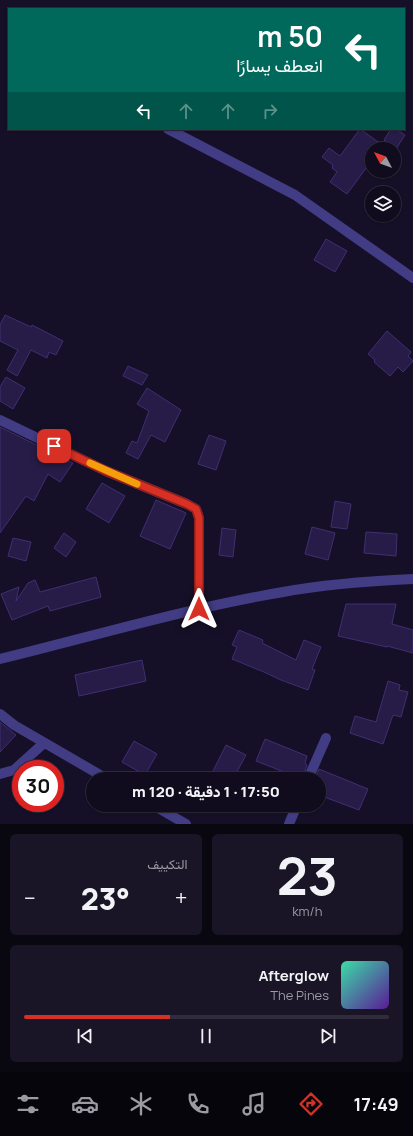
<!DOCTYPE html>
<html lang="ar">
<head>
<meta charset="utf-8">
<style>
  :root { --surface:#100c1d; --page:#191526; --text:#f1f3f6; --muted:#9c9ba4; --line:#302c3b; --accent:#d93025 }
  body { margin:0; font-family:Manrope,Vazirmatn,sans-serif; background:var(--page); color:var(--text); direction:rtl; height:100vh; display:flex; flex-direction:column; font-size:15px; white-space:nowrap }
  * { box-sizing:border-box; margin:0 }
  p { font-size:13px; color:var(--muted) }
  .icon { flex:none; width:22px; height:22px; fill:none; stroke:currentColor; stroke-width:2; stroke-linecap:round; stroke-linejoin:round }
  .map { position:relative; height:824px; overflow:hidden; direction:ltr }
  .drawer { display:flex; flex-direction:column; gap:10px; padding:10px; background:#090710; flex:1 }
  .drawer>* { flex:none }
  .top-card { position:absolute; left:8px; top:8px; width:397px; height:122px; border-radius:0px; box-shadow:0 1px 3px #0004,0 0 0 1px var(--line); direction:rtl; background:#00695c; color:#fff; overflow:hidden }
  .needle { width:26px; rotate:311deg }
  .tools { position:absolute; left:365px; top:142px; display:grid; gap:8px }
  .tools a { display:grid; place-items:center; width:36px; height:36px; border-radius:50%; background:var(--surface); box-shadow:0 1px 3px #0004,0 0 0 1px var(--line); font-size:20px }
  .speed { position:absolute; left:12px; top:760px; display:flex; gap:8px; font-size:20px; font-weight:700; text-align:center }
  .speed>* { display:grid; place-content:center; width:52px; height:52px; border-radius:50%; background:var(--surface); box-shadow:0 1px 3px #0004,0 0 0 1px var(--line); line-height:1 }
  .speed .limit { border:6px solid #d22; background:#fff; color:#111 }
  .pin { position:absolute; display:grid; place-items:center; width:34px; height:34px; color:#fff; margin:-17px; border-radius:8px; box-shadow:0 2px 6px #0006 }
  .me { position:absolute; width:44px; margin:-22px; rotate:0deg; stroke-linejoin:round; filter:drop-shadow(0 0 3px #0008) }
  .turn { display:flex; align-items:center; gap:14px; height:84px; padding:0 16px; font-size:18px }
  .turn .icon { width:52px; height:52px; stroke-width:2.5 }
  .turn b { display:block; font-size:28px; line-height:34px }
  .lanes { display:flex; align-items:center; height:38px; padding:0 16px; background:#0003; justify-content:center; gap:20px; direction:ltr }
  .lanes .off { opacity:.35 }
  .big { font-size:30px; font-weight:800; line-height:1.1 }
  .drawer .tile { flex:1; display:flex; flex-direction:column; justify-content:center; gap:6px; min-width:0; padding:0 14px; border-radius:6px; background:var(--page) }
  .drawer .dial { align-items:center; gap:0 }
  .dial b { font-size:52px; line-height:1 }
  .song { display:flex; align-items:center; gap:12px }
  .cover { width:48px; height:48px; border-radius:6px; background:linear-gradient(135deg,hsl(160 70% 55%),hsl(270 70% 35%)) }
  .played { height:4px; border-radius:2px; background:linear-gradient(90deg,var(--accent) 40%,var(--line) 40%) }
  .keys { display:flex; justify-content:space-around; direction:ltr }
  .heat { display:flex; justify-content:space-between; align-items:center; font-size:22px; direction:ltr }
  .drawer .tiles { flex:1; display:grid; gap:10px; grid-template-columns:1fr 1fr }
  .tile:last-child { grid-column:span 2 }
  .trip { position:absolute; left:86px; top:772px; width:240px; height:40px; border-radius:20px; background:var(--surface); box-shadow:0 1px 3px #0004,0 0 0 1px var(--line); font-weight:800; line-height:40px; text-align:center; direction:rtl }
  .dock { display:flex; height:64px; justify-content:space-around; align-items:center; background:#06050c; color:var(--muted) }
  .dock .icon { width:28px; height:28px }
  .dock .on { color:var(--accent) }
  .dock b { font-size:18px; color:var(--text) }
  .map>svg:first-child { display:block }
  .building { fill:#271c47; stroke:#3f2f73 }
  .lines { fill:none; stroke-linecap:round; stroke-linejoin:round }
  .minor { stroke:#423c84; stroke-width:10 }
  .route-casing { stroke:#8d1f18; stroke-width:10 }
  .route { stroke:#d93025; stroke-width:7 }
  .slow { stroke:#f59e0b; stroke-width:7 }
</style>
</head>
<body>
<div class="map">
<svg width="413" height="824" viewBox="0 0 413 824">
  <rect width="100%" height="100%" fill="#151027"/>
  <path class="building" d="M360 129 388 149H372V160L347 194 330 182 337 172 332 168 333 165 322 157 329 148 340 156Z
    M391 129H396L405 135 396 149 384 140Z
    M326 239 347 251 335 272 314 260Z
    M5 315 31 327 32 325 63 341 56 355 49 352 47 358 31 350 17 376 7 370 18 350 0 341V325Z
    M387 331 411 352 408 356 413 361 403 372 398 367 390 376 374 362 375 360 368 354Z
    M128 366 148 375 142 385 123 376Z
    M6 377 25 388 13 409 0 401V387Z
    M147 388 181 410 165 442 151 435 138 459 126 453 132 441 137 443 149 411 137 404Z
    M0 427 73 463 60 482 48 474 34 501 26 496 0 533Z
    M209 435 226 441 216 470 198 464Z
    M102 483 125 496 109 523 86 509Z
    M156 500 186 513 170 549 140 536Z
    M335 501 351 504 347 529 331 527Z
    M312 527 335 533 328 560 305 554Z
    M222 528 236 530 233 557 219 555Z
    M366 532 397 534 396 556 364 553Z
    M64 533 76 542 66 557 54 548Z
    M13 538 31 542 26 561 8 556Z
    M96 577 101 597 50 611 48 606 12 620 1 594 19 587 16 601 28 583 35 580 40 592Z
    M346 604H396L392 624 413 630V653L387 646V647L338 636Z
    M239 630 263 640 262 643 296 660 304 640 321 647 312 669 315 670 308 690 281 680 264 672 232 659 237 647 232 645Z
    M142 660 146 681 79 696 75 675Z
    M388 681 400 685 399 690 408 692 401 717 393 715 383 744 350 733 355 716 376 722Z
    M0 722 16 735 0 752Z
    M265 739 307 756 305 763 307 765 302 779 256 761Z
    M134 741 157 754 145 775 122 762Z
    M226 745 246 755 233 779H209Z
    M319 769 368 789 359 810 319 795V779H315Z"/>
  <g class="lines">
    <path class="minor" d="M168 129 295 195 413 278
      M0 420 106 471 187 504 196 509 199 518V609
      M0 659C94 636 188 608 283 592 326 584 370 581 413 579
      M0 714 14 725 107 779
      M0 774 14 770 44 743
      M308 779 326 738
      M153 805 186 824
      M289 824 297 805"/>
  </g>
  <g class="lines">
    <g class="route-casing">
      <path id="route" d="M54 446 106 471 187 504 196 509 199 518V609"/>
    </g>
    <use href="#route" class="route"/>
    <path class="slow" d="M90 463 137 484"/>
  </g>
</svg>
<div class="tools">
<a><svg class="needle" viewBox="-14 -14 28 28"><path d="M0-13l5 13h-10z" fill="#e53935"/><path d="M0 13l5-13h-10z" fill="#9c9ba4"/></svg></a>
<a><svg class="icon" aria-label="layers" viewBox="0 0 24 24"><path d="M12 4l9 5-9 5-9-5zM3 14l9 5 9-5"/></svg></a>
</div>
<div class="speed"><div class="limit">30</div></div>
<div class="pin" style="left:54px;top:446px;background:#d93025"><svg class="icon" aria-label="arrive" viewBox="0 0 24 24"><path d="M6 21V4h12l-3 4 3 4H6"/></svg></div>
<svg class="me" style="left:199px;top:609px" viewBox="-20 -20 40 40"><path d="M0-17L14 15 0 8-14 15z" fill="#d93025" stroke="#fff" stroke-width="4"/></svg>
<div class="trip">17:50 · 1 دقيقة · 120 m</div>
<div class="top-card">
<div class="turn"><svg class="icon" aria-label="left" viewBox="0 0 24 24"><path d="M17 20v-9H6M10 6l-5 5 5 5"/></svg><div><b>50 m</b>انعطف يسارًا</div></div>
<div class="lanes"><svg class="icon" aria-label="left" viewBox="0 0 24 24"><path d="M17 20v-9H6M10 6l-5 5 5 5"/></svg><svg class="icon off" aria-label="ahead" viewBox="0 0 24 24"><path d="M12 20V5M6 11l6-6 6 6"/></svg><svg class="icon off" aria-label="ahead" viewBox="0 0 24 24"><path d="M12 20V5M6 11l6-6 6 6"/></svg><svg class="icon off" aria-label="right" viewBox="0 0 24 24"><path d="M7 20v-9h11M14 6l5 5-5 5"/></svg></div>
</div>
</div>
<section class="drawer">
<div class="tiles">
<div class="tile dial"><b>23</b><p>km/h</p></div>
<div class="tile"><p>التكييف</p>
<div class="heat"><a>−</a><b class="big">23°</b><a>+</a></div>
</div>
<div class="tile">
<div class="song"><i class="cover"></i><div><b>Afterglow</b><p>The Pines</p></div></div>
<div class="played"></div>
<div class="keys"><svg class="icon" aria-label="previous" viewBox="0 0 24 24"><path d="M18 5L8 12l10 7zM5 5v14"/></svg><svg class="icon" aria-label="pause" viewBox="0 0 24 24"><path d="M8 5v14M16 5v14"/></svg><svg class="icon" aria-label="next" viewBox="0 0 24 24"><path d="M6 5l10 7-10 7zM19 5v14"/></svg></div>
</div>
</div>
</section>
<nav class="dock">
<b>17:49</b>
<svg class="icon on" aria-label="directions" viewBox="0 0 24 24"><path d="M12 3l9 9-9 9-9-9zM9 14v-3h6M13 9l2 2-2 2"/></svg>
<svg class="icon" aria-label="music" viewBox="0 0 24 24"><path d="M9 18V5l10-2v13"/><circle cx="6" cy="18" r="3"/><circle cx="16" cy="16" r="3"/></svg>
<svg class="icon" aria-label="phone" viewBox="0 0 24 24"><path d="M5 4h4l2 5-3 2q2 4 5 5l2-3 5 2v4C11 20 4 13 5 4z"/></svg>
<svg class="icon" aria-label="climate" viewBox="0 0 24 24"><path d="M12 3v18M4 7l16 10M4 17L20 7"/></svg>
<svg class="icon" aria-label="car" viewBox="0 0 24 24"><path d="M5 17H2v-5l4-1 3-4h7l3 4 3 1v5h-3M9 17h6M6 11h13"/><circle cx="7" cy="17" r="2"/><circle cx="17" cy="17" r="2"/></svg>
<svg class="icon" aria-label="filters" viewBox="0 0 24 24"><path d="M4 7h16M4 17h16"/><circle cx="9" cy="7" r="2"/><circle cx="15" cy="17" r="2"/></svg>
</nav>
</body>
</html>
